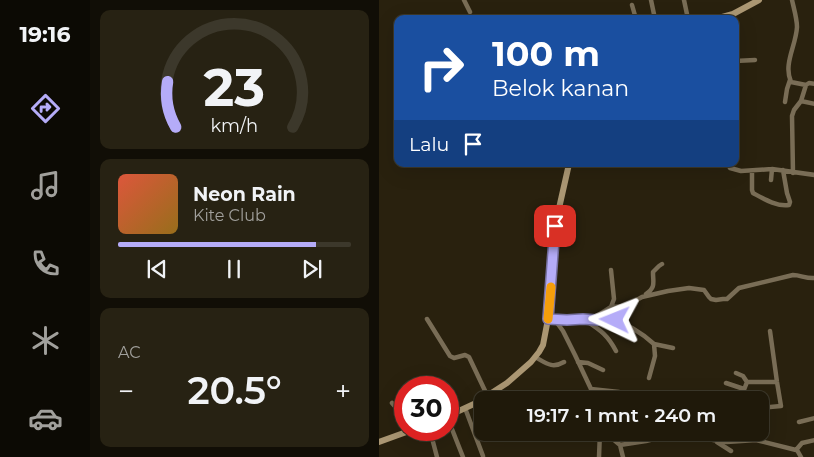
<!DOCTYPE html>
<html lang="id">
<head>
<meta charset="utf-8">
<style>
  :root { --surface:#1f190a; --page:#272213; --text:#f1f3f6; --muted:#a1a09c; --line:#3c382b; --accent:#b5acf8 }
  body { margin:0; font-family:Montserrat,sans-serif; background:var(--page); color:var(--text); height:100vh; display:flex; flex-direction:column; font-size:19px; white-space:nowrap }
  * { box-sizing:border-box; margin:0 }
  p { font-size:16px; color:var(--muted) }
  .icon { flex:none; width:28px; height:28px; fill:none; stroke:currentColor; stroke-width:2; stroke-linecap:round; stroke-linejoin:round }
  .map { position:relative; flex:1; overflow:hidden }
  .sheet { display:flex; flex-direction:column; gap:10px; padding:10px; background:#110e06; width:289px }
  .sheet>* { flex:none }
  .top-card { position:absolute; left:15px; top:15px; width:345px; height:152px; border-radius:10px; box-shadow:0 5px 20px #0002,0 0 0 1px var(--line); background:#1a4fa0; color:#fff; overflow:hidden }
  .speed { position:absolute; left:15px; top:376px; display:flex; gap:10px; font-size:25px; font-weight:700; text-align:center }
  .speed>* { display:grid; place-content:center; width:65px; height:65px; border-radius:50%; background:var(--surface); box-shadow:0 5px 20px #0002,0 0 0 1px var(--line); line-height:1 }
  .speed .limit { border:8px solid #d22; background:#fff; color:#111 }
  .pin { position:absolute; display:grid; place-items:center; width:42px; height:42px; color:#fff; margin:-21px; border-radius:10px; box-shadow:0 2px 8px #0006 }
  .me { position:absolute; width:55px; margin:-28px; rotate:272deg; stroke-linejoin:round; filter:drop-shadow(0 0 4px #0008) }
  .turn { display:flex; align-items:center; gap:18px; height:105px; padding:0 15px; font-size:22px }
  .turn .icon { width:65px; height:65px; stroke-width:2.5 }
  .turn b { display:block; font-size:35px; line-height:42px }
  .then { display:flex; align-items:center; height:48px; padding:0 15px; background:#0003; gap:10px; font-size:19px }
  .big { font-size:38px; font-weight:600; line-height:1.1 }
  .sheet .widget { flex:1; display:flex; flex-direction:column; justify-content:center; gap:8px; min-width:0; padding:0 18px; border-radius:10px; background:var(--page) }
  .sheet .dial { align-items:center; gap:0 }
  .dial svg { height:130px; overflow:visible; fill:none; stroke:var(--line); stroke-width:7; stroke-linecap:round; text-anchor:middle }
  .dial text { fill:var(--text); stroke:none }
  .song { display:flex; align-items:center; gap:15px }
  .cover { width:60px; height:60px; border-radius:8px; background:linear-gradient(135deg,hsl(10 70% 55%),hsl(40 70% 35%)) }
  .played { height:5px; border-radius:2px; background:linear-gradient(90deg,var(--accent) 85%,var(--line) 85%) }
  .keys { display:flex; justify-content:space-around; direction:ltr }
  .heat { display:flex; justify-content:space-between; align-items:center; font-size:28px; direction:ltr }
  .trip { position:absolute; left:95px; top:391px; width:295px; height:50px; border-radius:10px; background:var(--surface); box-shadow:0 5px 20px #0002,0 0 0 1px var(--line); font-weight:600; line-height:50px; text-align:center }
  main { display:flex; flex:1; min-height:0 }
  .tabs { display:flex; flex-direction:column; width:90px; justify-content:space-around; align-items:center; background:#0c0a04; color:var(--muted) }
  .tabs .icon { width:35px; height:35px }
  .tabs .active { color:var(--accent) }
  .tabs b { font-size:22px; color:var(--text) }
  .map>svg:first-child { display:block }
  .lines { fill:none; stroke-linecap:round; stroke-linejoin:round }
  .street { stroke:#796d56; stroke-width:4.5 }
  .secondary { stroke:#ab9773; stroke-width:6 }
  .route-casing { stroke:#7670a1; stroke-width:12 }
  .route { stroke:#b5acf8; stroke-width:9 }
  .slow { stroke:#f59e0b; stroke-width:9 }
</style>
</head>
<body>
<main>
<nav class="tabs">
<b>19:16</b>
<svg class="icon active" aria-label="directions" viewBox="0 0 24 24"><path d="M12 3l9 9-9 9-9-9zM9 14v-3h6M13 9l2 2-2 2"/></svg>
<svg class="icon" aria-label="music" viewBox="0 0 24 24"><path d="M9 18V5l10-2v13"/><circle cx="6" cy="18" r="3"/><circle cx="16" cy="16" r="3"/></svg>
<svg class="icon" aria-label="phone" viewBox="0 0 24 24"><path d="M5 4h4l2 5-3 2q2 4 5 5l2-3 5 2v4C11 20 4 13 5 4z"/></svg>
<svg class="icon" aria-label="climate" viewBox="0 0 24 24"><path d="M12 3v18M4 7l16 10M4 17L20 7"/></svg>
<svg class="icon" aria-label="car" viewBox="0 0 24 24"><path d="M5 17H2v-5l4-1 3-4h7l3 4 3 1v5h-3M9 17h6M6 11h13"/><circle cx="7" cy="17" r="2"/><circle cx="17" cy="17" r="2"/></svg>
</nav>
<section class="sheet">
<div class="widget dial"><svg viewBox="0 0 100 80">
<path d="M14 69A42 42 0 1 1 86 69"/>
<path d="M14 69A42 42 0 0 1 9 41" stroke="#b5acf8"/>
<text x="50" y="56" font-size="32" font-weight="700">23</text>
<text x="50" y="72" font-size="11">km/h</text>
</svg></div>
<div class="widget">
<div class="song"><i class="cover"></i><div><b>Neon Rain</b><p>Kite Club</p></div></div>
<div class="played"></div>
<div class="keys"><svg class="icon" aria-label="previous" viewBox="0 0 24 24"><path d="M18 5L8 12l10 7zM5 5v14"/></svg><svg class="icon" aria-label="pause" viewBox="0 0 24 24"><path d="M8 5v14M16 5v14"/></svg><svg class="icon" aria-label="next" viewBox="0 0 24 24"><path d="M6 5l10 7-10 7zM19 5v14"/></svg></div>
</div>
<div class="widget"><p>AC</p>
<div class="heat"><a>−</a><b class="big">20.5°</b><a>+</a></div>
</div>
</section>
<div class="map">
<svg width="436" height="457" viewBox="0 0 436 457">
  <rect width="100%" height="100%" fill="#29210e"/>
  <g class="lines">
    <path class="street" d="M85 0 91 12
      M272 0 276 19
      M305 0 309 19
      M413 0C415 9 418 19 418 27 417 46 404 64 412 82L427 85
      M253 5 257 19
      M356 61 376 60
      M422 101 436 104
      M406 102 408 89 411 80
      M349 164 351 168 362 171 393 169 436 175
      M373 171V190L374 193C385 199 398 207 410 205L411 202 408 193 404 170
      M414 173 413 116 415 110 422 101 427 85 430 83 436 84
      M392 180 393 169
      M267 294C277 287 274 283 274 272L280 266 283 264
      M232 307 247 306 263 297 289 291 310 288 325 290 330 297 332 299 337 300 344 299H348L360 288 414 275C422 275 427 279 436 278
      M48 319 71 356 75 358 86 355 90 357 109 397
      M169 319 176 320 184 331 196 355 212 389 216 400
      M210 319C217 321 223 318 229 319 245 321 264 334 275 344L276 356 270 378
      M176 320 210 319 221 314 232 307 235 299 232 270
      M206 320C221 330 228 334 237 351
      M275 344 294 348
      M156 357C167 363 173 369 185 362
      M199 362 209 363 224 370
      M357 373 364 376 368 382
      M347 383 365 389
      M212 389 240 392
      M361 400 368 382H398
      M13 403 26 418
      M86 408 104 456
      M381 408 402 406 398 382 391 331
      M69 419 84 457
      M420 422 436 418
      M230 432 235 440 241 445 244 457
      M317 432 334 440 348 442 377 440 417 450 423 443 436 440
      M338 442 352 451
      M241 445 267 441 302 432
      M418 450 422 457
      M58 457 53 438 56 432 61 430
      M220 457 221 432"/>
    <path class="secondary" d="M336 19 354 14 380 0
      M69 416 97 403 128 383 152 362 160 352 164 345 169 319 176 226 190 164
      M0 442 33 430"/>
  </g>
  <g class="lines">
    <g class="route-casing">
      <path id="route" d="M176 226 169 319 188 320 204 319 217 320 227 319 236 320"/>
    </g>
    <use href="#route" class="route"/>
    <path class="slow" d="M169 319 172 287"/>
  </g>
</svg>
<div class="speed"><div class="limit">30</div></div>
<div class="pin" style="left:176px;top:226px;background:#d93025"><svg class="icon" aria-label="arrive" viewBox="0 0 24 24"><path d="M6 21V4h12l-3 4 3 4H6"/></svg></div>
<svg class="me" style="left:236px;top:320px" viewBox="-20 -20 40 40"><path d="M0-17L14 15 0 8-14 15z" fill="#b5acf8" stroke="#fff" stroke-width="4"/></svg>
<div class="trip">19:17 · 1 mnt · 240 m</div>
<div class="top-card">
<div class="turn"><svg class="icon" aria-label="right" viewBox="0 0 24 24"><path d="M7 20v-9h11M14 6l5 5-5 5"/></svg><div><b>100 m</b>Belok kanan</div></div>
<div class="then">Lalu<svg class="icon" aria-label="arrive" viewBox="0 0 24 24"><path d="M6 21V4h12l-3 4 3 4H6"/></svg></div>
</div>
</div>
</main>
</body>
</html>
